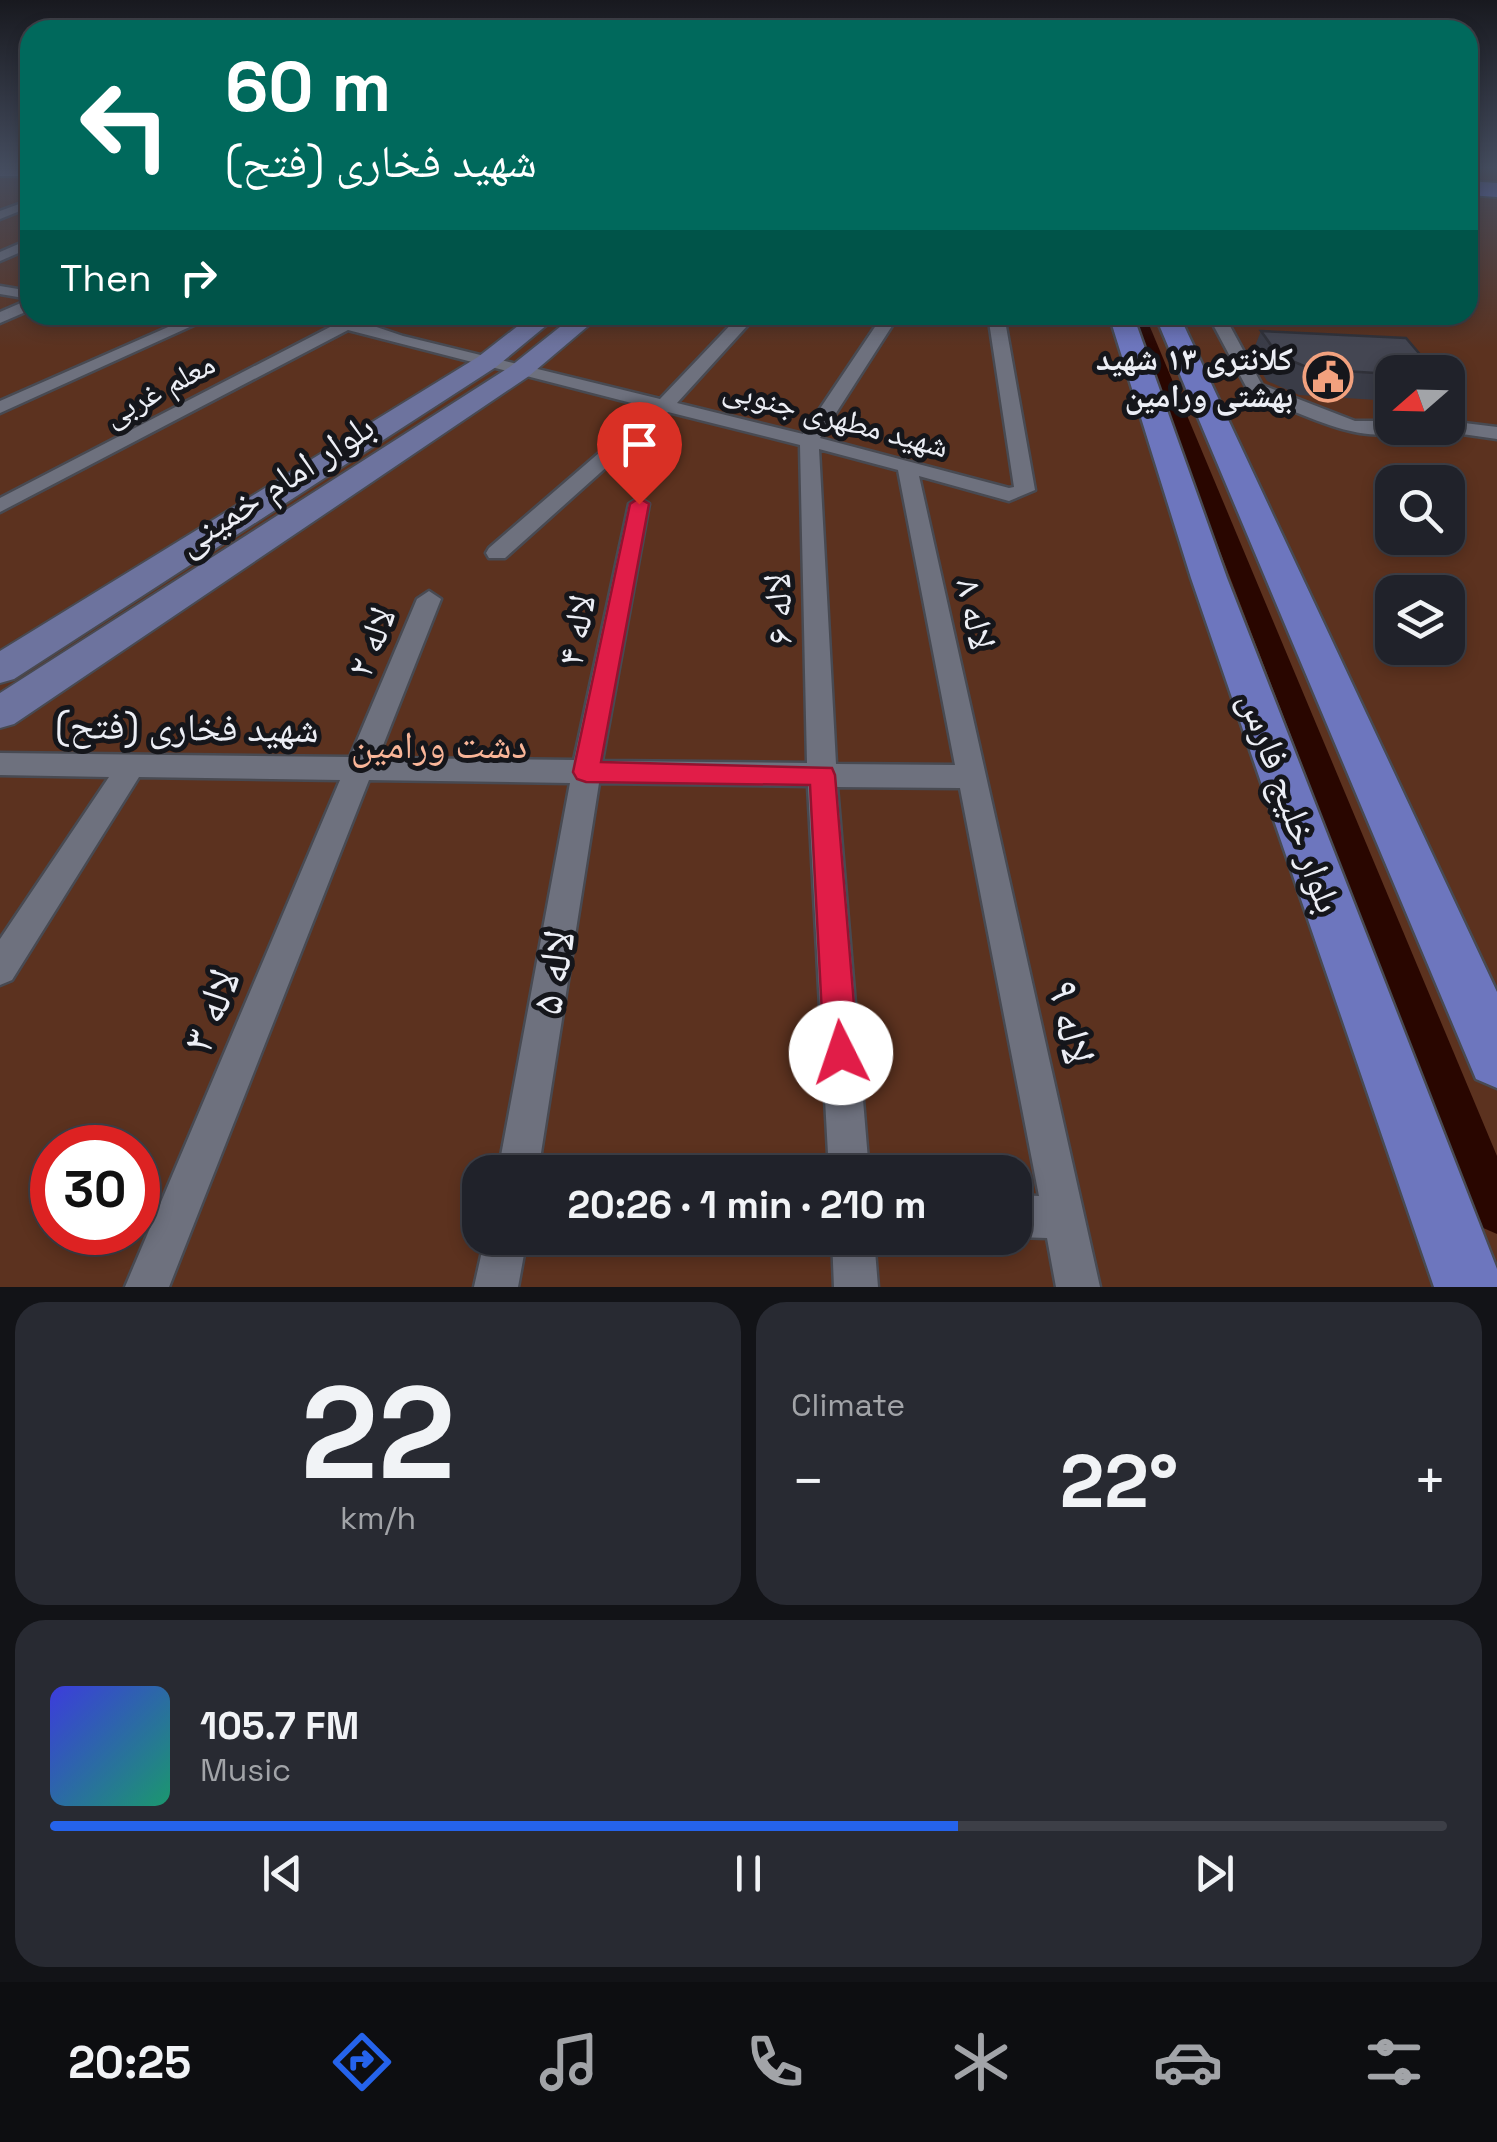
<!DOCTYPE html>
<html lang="en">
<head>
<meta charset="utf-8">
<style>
  :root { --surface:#20222a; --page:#282a32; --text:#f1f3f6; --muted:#a2a4a8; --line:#3d3f47; --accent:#2563eb }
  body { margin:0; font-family:"Space Grotesk","Noto Naskh Arabic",sans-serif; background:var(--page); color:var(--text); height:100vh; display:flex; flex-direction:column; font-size:38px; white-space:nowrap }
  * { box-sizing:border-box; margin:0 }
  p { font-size:32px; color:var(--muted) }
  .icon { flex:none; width:55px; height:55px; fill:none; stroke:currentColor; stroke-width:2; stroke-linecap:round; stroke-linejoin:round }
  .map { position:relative; height:1287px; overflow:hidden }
  .panel { display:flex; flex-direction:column; gap:15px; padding:15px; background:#121317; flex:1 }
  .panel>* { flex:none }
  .top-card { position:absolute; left:20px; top:20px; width:1458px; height:305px; border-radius:30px; box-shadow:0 5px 15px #0003,0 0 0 2px var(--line); background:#00695c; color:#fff; overflow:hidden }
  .needle { width:65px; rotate:250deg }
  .buttons { position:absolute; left:1375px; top:355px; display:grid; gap:20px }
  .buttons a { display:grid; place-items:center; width:90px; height:90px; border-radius:20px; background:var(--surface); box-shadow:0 5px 15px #0003,0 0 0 2px var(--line); font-size:50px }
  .speed { position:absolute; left:30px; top:1125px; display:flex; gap:20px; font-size:50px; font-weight:700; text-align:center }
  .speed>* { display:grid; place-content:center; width:130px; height:130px; border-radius:50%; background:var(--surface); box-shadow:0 5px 15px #0003,0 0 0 2px var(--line); line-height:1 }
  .speed .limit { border:15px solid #d22; background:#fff; color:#111 }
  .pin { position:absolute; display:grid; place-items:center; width:85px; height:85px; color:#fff; margin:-102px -42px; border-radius:50% 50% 50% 0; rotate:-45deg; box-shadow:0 0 10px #0007 }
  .pin .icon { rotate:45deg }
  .me { position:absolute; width:110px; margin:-55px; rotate:356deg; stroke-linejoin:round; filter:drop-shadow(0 0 8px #0008) }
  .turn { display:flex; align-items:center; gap:35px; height:210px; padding:0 40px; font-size:45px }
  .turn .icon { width:130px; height:130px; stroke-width:2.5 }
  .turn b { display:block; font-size:70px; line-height:85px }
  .then { display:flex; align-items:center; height:95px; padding:0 40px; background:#0003; gap:20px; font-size:38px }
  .big { font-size:75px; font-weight:600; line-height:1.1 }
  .panel .tile { flex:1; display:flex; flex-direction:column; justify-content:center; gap:15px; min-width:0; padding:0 35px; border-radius:30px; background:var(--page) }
  .panel .dial { align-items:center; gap:0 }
  .dial b { font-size:130px; line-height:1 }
  .song { display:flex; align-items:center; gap:30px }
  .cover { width:120px; height:120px; border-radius:15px; background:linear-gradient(135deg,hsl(240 70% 55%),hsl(160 70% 35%)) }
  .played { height:10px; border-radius:5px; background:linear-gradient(90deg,var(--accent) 65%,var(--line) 65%) }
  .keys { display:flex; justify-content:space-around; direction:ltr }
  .heat { display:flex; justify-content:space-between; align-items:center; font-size:55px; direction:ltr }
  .panel .tiles { flex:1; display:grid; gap:15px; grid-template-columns:1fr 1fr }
  .tile:last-child { grid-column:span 2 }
  .trip { position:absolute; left:462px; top:1155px; width:570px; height:100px; border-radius:30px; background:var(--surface); box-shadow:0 5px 15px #0003,0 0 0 2px var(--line); font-weight:600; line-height:100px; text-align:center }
  .tabs { display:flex; height:160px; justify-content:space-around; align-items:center; background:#0d0e11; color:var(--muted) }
  .tabs .icon { width:70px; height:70px }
  .tabs .current { color:var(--accent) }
  .tabs b { font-size:45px; color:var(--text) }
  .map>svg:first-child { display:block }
  .green { fill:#5c321f; fill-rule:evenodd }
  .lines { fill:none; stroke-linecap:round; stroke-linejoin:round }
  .canal { fill:#290600; fill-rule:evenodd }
  .street-casing { stroke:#484a52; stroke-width:5 }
  .secondary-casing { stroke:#484a52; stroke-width:4 }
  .primary-casing { stroke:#484a52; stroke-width:5 }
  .highway-casing { stroke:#484a52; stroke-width:4 }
  .street { fill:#6e717e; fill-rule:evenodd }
  .secondary { fill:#6d739e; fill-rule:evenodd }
  .primary { fill:#6d76be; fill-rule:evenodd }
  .highway { fill:#6c79e9; fill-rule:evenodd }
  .wall { fill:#3a3c47 }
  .building { fill:#444652; stroke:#303139; stroke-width:2.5 }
  .route { fill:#e11d48; stroke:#92132f; stroke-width:2.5 }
  .labels { text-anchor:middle; stroke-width:10; stroke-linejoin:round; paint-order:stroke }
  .far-poi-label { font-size:32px; font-weight:bold; fill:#eceef5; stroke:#15161b; text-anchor:end }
  .far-street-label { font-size:32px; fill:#eceef5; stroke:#15161b }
  .street-label { font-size:38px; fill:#eceef5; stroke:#15161b }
  .park-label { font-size:38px; fill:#f9b598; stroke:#15161b }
  .near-street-label { font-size:45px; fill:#eceef5; stroke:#15161b }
</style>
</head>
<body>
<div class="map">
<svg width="1497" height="1287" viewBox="0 0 1497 1287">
  <rect width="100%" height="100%" fill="#2b2e38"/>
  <path class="green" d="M0 169H30V315H1468V169H1497V1287H0ZM1392 372H1448V428H1392ZM1392 482H1448V538H1392ZM1392 592H1448V648H1392ZM52 1148H138V1232H52ZM480 1172H1015V1238H480Z"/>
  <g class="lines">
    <path class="canal" d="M1129 315H1145L1497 1156V1234L1481 1227 1474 1211Z"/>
    <g class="street-casing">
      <path id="street" d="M30 200V207L0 219V211Z
        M30 239V248L0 261V252Z
        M0 286 30 291V299L0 294Z
        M30 299V310L0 323V312Z
        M141 315H216L0 413V401L175 324Z
        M302 315 350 318 403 336 660 399 740 315H757L677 403 803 434 883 315H899L820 438 1009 488 1014 487 988 315H1004L1035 490 1009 501 919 476 1100 1287H1056L1047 1238 1015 1237V1195L1039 1196 960 788 837 787 869 1172H829L808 786 599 783 538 1172H498L570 783 369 780 169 1287H125L340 780 139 777 12 980 0 985V939L109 777 0 775V753L350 757 417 599 429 591 441 599 378 758 574 760 629 504 639 498 649 504 602 761 807 763 800 445 668 412 505 558H489L486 553 489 548 651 408 348 330 0 512V498L332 326ZM819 449 898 470 955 765 836 764Z
        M1208 315H1224L1262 385 1355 421H1392V428H1401C1368 451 1284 406 1249 392Z
        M1448 421 1497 427V439L1441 431 1439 428H1448Z
        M485 1238H527L518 1287H474Z
        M832 1238H874L878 1287H834Z"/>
    </g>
    <g class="secondary-casing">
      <path id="secondary" d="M0 169H30V176H0Z
        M532 315H559L496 367 14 679 0 683V651L478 357Z
        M575 315H601L529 376 14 724 0 728V693L511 366Z"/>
    </g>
    <g class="primary-casing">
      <path id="primary" d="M1109 315H1133L1227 578 1497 1269V1287H1434L1191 578Z
        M1155 315H1179L1497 992V1088L1476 1079Z"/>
    </g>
    <g class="highway-casing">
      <path id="highway" d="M1468 181 1497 183V197L1468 195Z"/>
    </g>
    <use href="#street" class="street"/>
    <use href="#secondary" class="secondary"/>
    <use href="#primary" class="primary"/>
    <use href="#highway" class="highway"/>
  </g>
  <path class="wall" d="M1261 331 1392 372V401L1299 395 1267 381 1251 356Z"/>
  <path class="building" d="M1261 331 1406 338 1435 372 1392 374 1311 369 1278 355Z"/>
  <linearGradient id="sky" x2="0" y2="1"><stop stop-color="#18191f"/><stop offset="0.48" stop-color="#444c5e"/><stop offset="1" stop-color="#444c5e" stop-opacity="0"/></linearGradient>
  <rect width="1497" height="349" fill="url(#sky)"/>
  <path class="route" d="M639 498 649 504 601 762 832 768 835 775 858 1053 853 1065 841 1070 829 1065 824 1053 810 785 586 782 577 779 573 772 630 504Z"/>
  <defs>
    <g id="civic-ring" transform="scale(2.5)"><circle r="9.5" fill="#15161b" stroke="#f2a17e" stroke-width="1.5"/><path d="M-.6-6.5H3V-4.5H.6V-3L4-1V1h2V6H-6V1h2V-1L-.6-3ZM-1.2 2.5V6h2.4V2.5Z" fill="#f2a17e"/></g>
  </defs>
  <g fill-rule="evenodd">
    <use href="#civic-ring" x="1328" y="377"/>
  </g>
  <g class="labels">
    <g class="far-poi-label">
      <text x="1293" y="370">کلانتری ۱۳ شهید<tspan x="1293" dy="37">بهشتی ورامین</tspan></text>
    </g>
    <g class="far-street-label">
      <text transform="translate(159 389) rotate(-28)" y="11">معلم غربی</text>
      <text transform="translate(836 417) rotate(15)" y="11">شهید مطهری جنوبی</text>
    </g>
    <g class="street-label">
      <text transform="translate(275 484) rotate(-33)" y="13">بلوار امام خمینی</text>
      <text transform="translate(778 609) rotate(-92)" y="13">لاله ۶</text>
      <text transform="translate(976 614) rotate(78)" y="13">لاله ۸</text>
      <text transform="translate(576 630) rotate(-79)" y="13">لاله ۴</text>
      <text transform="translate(371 642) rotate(-68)" y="13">لاله ۲</text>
      <text transform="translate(187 727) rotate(1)" y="13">شهید فخاری (فتح)</text>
      <text transform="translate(1291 802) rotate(70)" y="13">بلوار خلیج فارس</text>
    </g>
    <g class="park-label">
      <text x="439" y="758">دشت ورامین</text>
    </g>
    <g class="near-street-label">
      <text transform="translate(552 972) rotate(-80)" y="16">لاله ۵</text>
      <text transform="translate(210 1010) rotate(-68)" y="16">لاله ۳</text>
      <text transform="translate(1072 1022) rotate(78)" y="16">لاله ۹</text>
    </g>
  </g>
</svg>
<div class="buttons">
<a><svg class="needle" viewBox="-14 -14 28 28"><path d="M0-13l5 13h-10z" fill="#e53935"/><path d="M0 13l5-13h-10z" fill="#a2a4a8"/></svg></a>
<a><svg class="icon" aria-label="search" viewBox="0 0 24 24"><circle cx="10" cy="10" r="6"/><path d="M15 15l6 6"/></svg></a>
<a><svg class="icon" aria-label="layers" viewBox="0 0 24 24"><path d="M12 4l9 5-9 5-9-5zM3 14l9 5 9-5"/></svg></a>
</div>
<div class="speed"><div class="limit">30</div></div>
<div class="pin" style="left:639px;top:504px;background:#d93025"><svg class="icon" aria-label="arrive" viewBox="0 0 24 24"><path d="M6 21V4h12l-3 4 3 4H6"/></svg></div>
<svg class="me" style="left:841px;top:1053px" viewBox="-20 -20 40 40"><circle r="19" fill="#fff"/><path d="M0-13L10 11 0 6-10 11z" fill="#e11d48"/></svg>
<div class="trip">20:26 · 1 min · 210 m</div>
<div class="top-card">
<div class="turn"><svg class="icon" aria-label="left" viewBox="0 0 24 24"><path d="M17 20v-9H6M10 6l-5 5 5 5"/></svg><div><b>60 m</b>شهید فخاری (فتح)</div></div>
<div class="then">Then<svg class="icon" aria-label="right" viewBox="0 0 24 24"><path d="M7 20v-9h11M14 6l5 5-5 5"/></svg></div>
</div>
</div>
<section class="panel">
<div class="tiles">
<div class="tile dial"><b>22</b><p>km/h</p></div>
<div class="tile"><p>Climate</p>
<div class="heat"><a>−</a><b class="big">22°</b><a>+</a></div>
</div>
<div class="tile">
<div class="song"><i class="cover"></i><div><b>105.7 FM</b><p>Music</p></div></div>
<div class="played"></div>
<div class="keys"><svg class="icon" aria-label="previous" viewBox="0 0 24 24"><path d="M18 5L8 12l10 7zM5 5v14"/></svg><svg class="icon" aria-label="pause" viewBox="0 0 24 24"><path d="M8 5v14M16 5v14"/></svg><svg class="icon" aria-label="next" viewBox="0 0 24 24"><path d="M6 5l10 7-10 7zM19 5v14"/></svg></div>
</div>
</div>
</section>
<nav class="tabs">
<b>20:25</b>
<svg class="icon current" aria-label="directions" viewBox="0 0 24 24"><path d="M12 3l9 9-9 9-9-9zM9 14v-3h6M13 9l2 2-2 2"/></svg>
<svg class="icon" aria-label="music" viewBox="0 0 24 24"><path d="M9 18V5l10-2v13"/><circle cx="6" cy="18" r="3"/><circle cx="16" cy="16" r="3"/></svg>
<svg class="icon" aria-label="phone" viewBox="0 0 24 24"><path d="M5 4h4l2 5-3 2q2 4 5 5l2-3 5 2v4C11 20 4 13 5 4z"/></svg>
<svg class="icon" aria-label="climate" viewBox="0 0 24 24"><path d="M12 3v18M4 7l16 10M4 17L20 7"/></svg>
<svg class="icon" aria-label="car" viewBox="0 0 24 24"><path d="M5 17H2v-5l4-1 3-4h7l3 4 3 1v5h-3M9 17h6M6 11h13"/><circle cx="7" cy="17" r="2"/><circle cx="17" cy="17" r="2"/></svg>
<svg class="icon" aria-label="filters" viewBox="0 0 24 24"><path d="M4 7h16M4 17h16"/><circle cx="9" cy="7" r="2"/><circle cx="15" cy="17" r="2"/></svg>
</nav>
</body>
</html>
